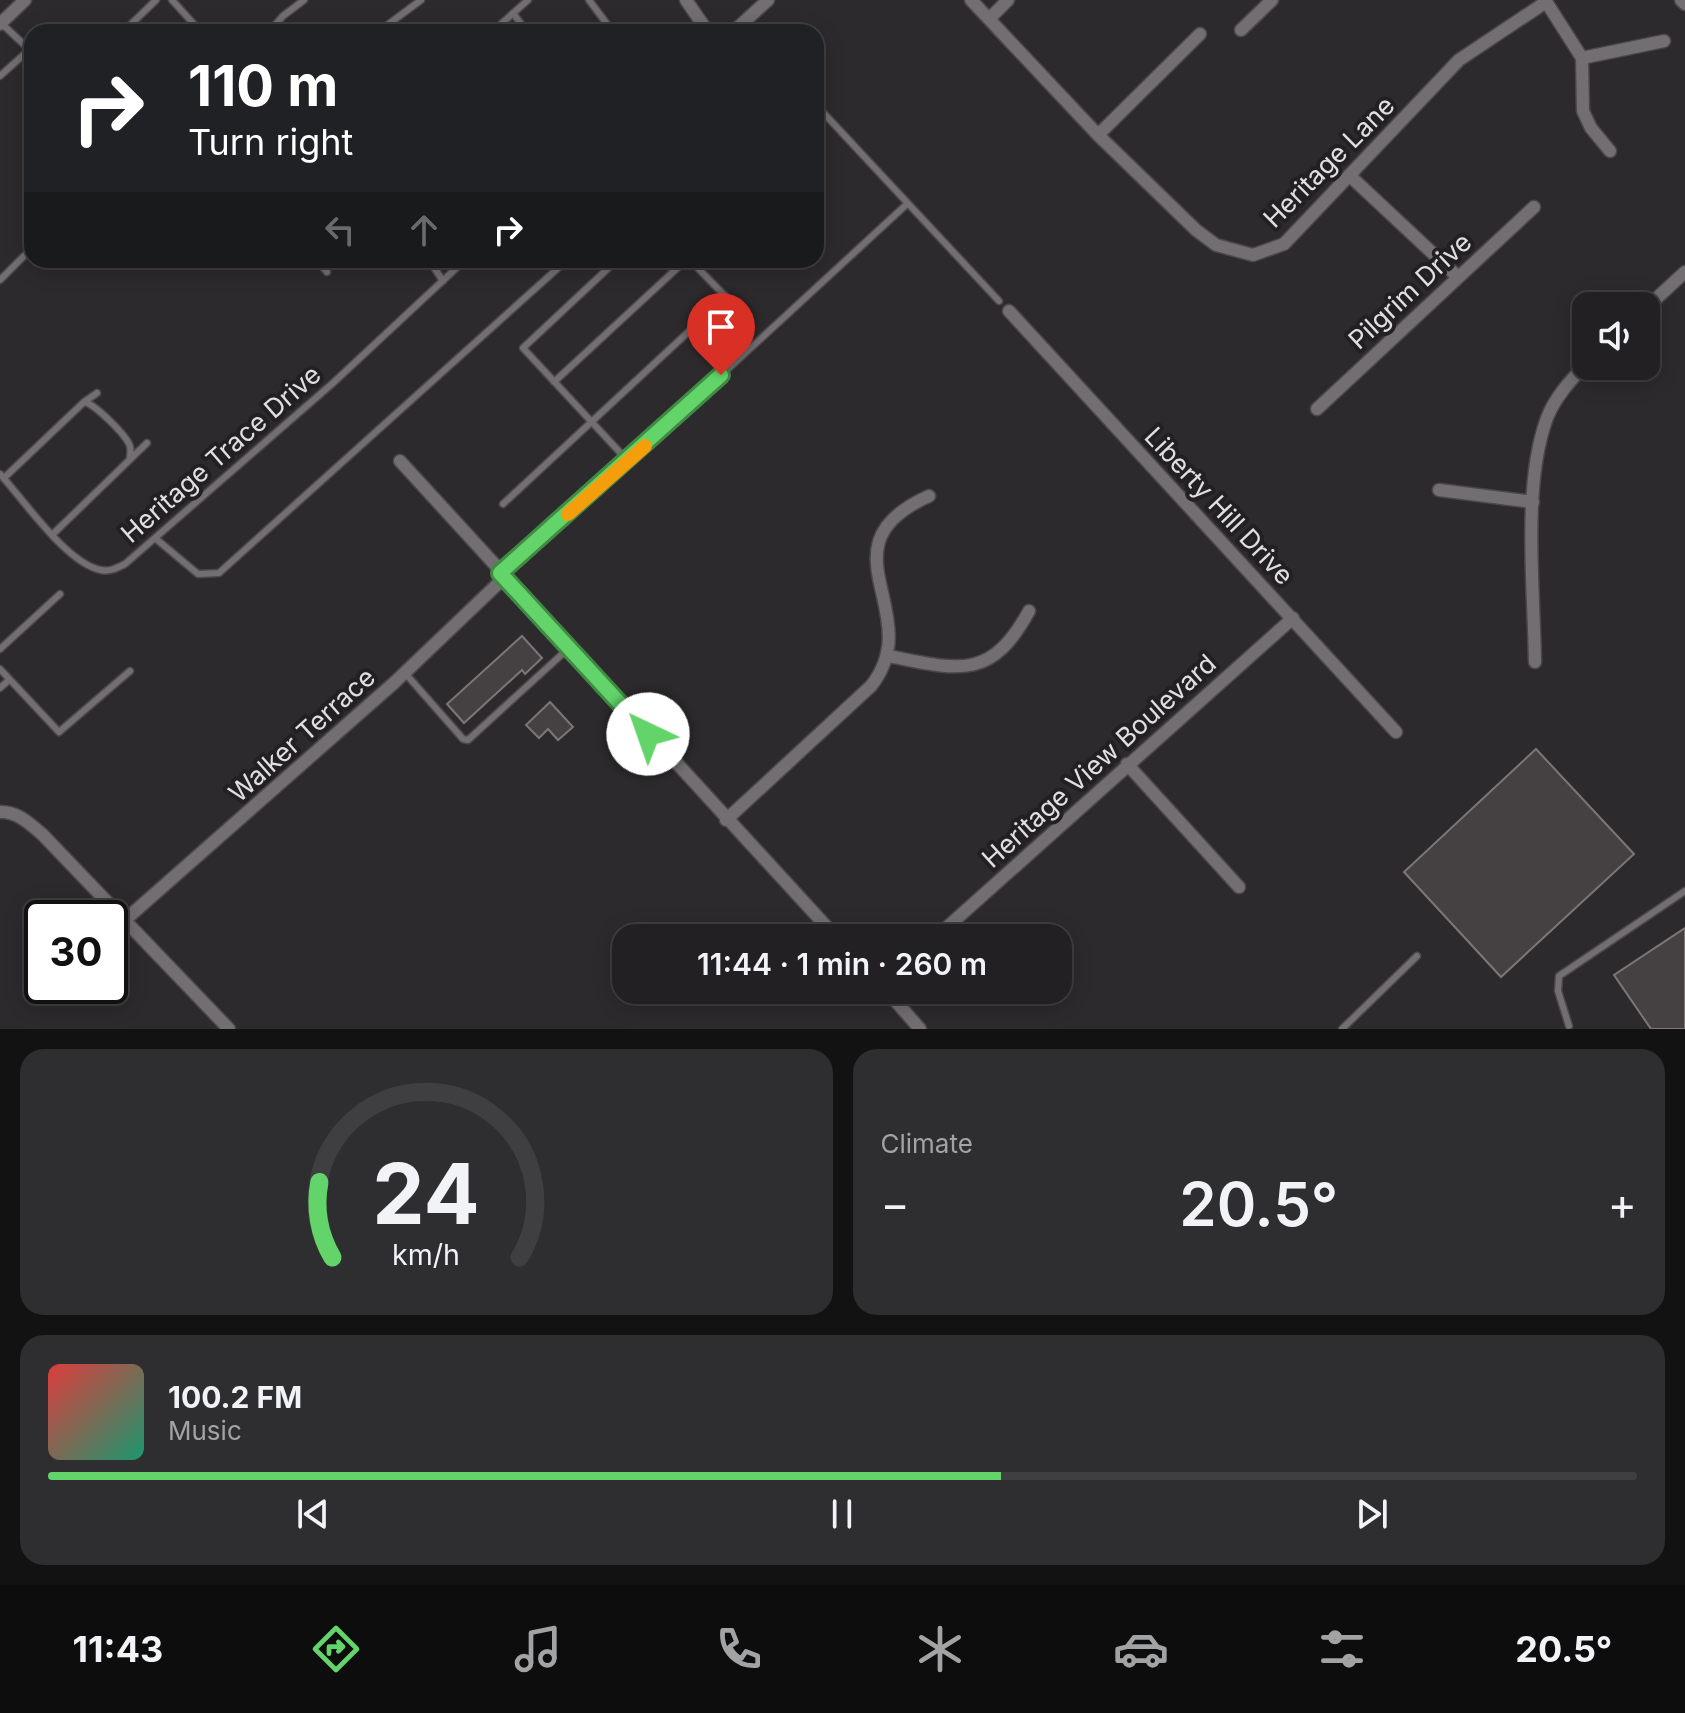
<!DOCTYPE html>
<html lang="en">
<head>
<meta charset="utf-8">
<style>
  :root { --surface:#222022; --page:#2e2d2f; --text:#f1f3f6; --muted:#a2a3a5; --line:#3f3e40; --accent:#62d469 }
  body { margin:0; font-family:Inter,sans-serif; background:var(--page); color:var(--text); height:100vh; display:flex; flex-direction:column; font-size:30px; white-space:nowrap }
  * { box-sizing:border-box; margin:0 }
  p { font-size:26px; color:var(--muted) }
  .icon { flex:none; width:44px; height:44px; fill:none; stroke:currentColor; stroke-width:2; stroke-linecap:round; stroke-linejoin:round }
  .map { position:relative; height:1029px; overflow:hidden }
  .details { display:flex; flex-direction:column; gap:20px; padding:20px; background:#131213; flex:1 }
  .details>* { flex:none }
  .banner { position:absolute; left:24px; top:24px; width:800px; height:244px; border-radius:24px; box-shadow:0 4px 20px #0003,0 0 0 2px var(--line); background:#202124; color:#fff; overflow:hidden }
  .buttons { position:absolute; left:1572px; top:292px; display:grid; gap:16px }
  .buttons a { display:grid; place-items:center; width:88px; height:88px; border-radius:16px; background:var(--surface); box-shadow:0 4px 20px #0003,0 0 0 2px var(--line); font-size:40px }
  .speed { position:absolute; left:24px; top:900px; display:flex; gap:16px; font-size:40px; font-weight:700; text-align:center }
  .speed>* { display:grid; place-content:center; width:104px; height:104px; border-radius:50%; background:var(--surface); box-shadow:0 4px 20px #0003,0 0 0 2px var(--line); line-height:1 }
  .speed .limit { border:4px solid #111; border-radius:12px; background:#fff; color:#111 }
  .pin { position:absolute; display:grid; place-items:center; width:68px; height:68px; color:#fff; margin:-82px -34px; border-radius:50% 50% 50% 0; rotate:-45deg; box-shadow:0 0 8px #0007 }
  .pin .icon { rotate:45deg }
  .me { position:absolute; width:88px; margin:-44px; rotate:318deg; stroke-linejoin:round; filter:drop-shadow(0 0 6px #0008) }
  .turn { display:flex; align-items:center; gap:28px; height:168px; padding:0 32px; font-size:36px }
  .turn .icon { width:104px; height:104px; stroke-width:2.5 }
  .turn b { display:block; font-size:56px; line-height:68px }
  .lanes { display:flex; align-items:center; height:76px; padding:0 32px; background:#0003; justify-content:center; gap:40px; direction:ltr }
  .lanes .off { opacity:.35 }
  .big { font-size:60px; font-weight:600; line-height:1.1 }
  .details .widget { flex:1; display:flex; flex-direction:column; justify-content:center; gap:12px; min-width:0; padding:0 28px; border-radius:24px; background:var(--page) }
  .details .dial { align-items:center; gap:0 }
  .dial svg { height:208px; overflow:visible; fill:none; stroke:var(--line); stroke-width:7; stroke-linecap:round; text-anchor:middle }
  .dial text { fill:var(--text); stroke:none }
  .song { display:flex; align-items:center; gap:24px }
  .cover { width:96px; height:96px; border-radius:12px; background:linear-gradient(135deg,hsl(0 70% 55%),hsl(160 70% 35%)) }
  .played { height:8px; border-radius:4px; background:linear-gradient(90deg,var(--accent) 60%,var(--line) 60%) }
  .keys { display:flex; justify-content:space-around; direction:ltr }
  .heat { display:flex; justify-content:space-between; align-items:center; font-size:44px; direction:ltr }
  .details .tiles { flex:1; display:grid; gap:20px; grid-template-columns:1fr 1fr }
  .widget:last-child { grid-column:span 2 }
  .trip { position:absolute; left:612px; top:924px; width:460px; height:80px; border-radius:24px; background:var(--surface); box-shadow:0 4px 20px #0003,0 0 0 2px var(--line); font-weight:600; line-height:80px; text-align:center }
  .dock { display:flex; height:128px; justify-content:space-around; align-items:center; background:#0e0d0e; color:var(--muted) }
  .dock .icon { width:56px; height:56px }
  .dock .active { color:var(--accent) }
  .dock b { font-size:36px; color:var(--text) }
  .map>svg:first-child { display:block }
  .building { fill:#454041; stroke:#7c7677; stroke-width:2 }
  .lines { fill:none; stroke-linecap:round; stroke-linejoin:round }
  .lane-casing { stroke:#4a474a; stroke-width:9 }
  .street-casing { stroke:#4a474a; stroke-width:15 }
  .lane { stroke:#726e71; stroke-width:6 }
  .street { stroke:#726e71; stroke-width:12 }
  .route-casing { stroke:#408a44; stroke-width:20 }
  .route { stroke:#62d469; stroke-width:14 }
  .slow { stroke:#f59e0b; stroke-width:14 }
  .labels { text-anchor:middle; stroke-width:8; stroke-linejoin:round; paint-order:stroke }
  .street-label { font-size:26px; fill:#e1dfe1; stroke:#232023 }
</style>
</head>
<body>
<div class="map">
<svg width="1685" height="1029" viewBox="0 0 1685 1029">
  <rect width="100%" height="100%" fill="#2d2a2d"/>
  <path class="building" d="M522 636 542 658 525 674 522 670 464 723 447 704Z
    M550 702 573 727 558 740 548 729 539 738 526 725Z
    M1536 749 1634 854 1501 977 1404 872Z
    M1685 928V1029H1651L1614 975Z"/>
  <g class="lines">
    <g class="lane-casing">
      <path id="lane" d="M172 0 201 32
        M589 0 613 32
        M513 13 527 32
        M1 23 32 52
        M123 32 156 0
        M269 32 283 16 304 0
        M378 32 421 0
        M492 32 528 0
        M0 76 29 50
        M818 107 999 301
        M317 260 327 272
        M429 260 443 281
        M617 260 523 348 628 461
        M0 280 32 248
        M554 382 686 260
        M84 402 97 393
        M0 474C23 499 67 564 101 570 110 572 117 568 125 564L333 383 465 260
        M4 478 84 402C95 404 126 435 130 446 131 450 130 455 130 459
        M503 504 726 297 690 260
        M53 534 147 443
        M155 538 198 574 219 573 567 260
        M501 573 628 461 907 204
        M0 649 60 594
        M0 669 59 732 130 671
        M405 673 463 739 468 740 570 647
        M0 688 9 680
        M1569 1026 1558 991 1559 976 1685 891
        M1342 1029 1417 956"/>
    </g>
    <g class="street-casing">
      <path id="street" d="M686 0 708 32
        M971 0 1098 135 1196 230 1216 245 1253 255 1284 244 1459 60 1546 2
        M1545 0 1582 58 1583 111 1591 128 1610 151
        M1681 0 1685 4
        M990 18 1008 0
        M0 24 25 0
        M1241 30 1272 0
        M733 32 768 0
        M1582 58 1664 41
        M1098 135 1200 34
        M1349 175 1457 276
        M1646 308 1685 272
        M1009 311 1396 732
        M1317 409 1534 207
        M400 461 837 938
        M1439 490 1533 502
        M889 656C958 670 991 681 1029 611
        M1535 662C1534 590 1522 485 1547 418 1555 397 1571 380 1586 364
        M1127 764 1239 887
        M0 812C17 811 30 824 42 834L229 1029
        M726 820 871 686C929 613 817 546 929 496
        M125 920 395 682 505 577
        M935 938 1293 618
        M886 990 920 1029"/>
    </g>
    <use href="#lane" class="lane"/>
    <use href="#street" class="street"/>
  </g>
  <g class="lines">
    <g class="route-casing">
      <path id="route" d="M648 734 500 573 721 375"/>
    </g>
    <use href="#route" class="route"/>
    <path class="slow" d="M568 514 645 446"/>
  </g>
  <g class="labels">
    <g class="street-label">
      <text transform="translate(1329 162) rotate(-45)" y="9">Heritage Lane</text>
      <text transform="translate(1410 291) rotate(-43)" y="9">Pilgrim Drive</text>
      <text transform="translate(221 454) rotate(-41)" y="9">Heritage Trace Drive</text>
      <text transform="translate(1219 506) rotate(47)" y="9">Liberty Hill Drive</text>
      <text transform="translate(302 735) rotate(-42)" y="9">Walker Terrace</text>
      <text transform="translate(1099 761) rotate(-42)" y="9">Heritage View Boulevard</text>
    </g>
  </g>
</svg>
<div class="buttons">
<a><svg class="icon" aria-label="sound" viewBox="0 0 24 24"><path d="M4 9h4l5-4v14l-5-4H4zM17 9q2 3 0 6"/></svg></a>
</div>
<div class="speed"><div class="limit">30</div></div>
<div class="pin" style="left:721px;top:375px;background:#d93025"><svg class="icon" aria-label="arrive" viewBox="0 0 24 24"><path d="M6 21V4h12l-3 4 3 4H6"/></svg></div>
<svg class="me" style="left:648px;top:734px" viewBox="-20 -20 40 40"><circle r="19" fill="#fff"/><path d="M0-13L10 11 0 6-10 11z" fill="#62d469"/></svg>
<div class="trip">11:44 · 1 min · 260 m</div>
<div class="banner">
<div class="turn"><svg class="icon" aria-label="right" viewBox="0 0 24 24"><path d="M7 20v-9h11M14 6l5 5-5 5"/></svg><div><b>110 m</b>Turn right</div></div>
<div class="lanes"><svg class="icon off" aria-label="left" viewBox="0 0 24 24"><path d="M17 20v-9H6M10 6l-5 5 5 5"/></svg><svg class="icon off" aria-label="ahead" viewBox="0 0 24 24"><path d="M12 20V5M6 11l6-6 6 6"/></svg><svg class="icon" aria-label="right" viewBox="0 0 24 24"><path d="M7 20v-9h11M14 6l5 5-5 5"/></svg></div>
</div>
</div>
<section class="details">
<div class="tiles">
<div class="widget dial"><svg viewBox="0 0 100 80">
<path d="M14 69A42 42 0 1 1 86 69"/>
<path d="M14 69A42 42 0 0 1 9 40" stroke="#62d469"/>
<text x="50" y="56" font-size="32" font-weight="700">24</text>
<text x="50" y="72" font-size="11">km/h</text>
</svg></div>
<div class="widget"><p>Climate</p>
<div class="heat"><a>−</a><b class="big">20.5°</b><a>+</a></div>
</div>
<div class="widget">
<div class="song"><i class="cover"></i><div><b>100.2 FM</b><p>Music</p></div></div>
<div class="played"></div>
<div class="keys"><svg class="icon" aria-label="previous" viewBox="0 0 24 24"><path d="M18 5L8 12l10 7zM5 5v14"/></svg><svg class="icon" aria-label="pause" viewBox="0 0 24 24"><path d="M8 5v14M16 5v14"/></svg><svg class="icon" aria-label="next" viewBox="0 0 24 24"><path d="M6 5l10 7-10 7zM19 5v14"/></svg></div>
</div>
</div>
</section>
<nav class="dock">
<b>11:43</b>
<svg class="icon active" aria-label="directions" viewBox="0 0 24 24"><path d="M12 3l9 9-9 9-9-9zM9 14v-3h6M13 9l2 2-2 2"/></svg>
<svg class="icon" aria-label="music" viewBox="0 0 24 24"><path d="M9 18V5l10-2v13"/><circle cx="6" cy="18" r="3"/><circle cx="16" cy="16" r="3"/></svg>
<svg class="icon" aria-label="phone" viewBox="0 0 24 24"><path d="M5 4h4l2 5-3 2q2 4 5 5l2-3 5 2v4C11 20 4 13 5 4z"/></svg>
<svg class="icon" aria-label="climate" viewBox="0 0 24 24"><path d="M12 3v18M4 7l16 10M4 17L20 7"/></svg>
<svg class="icon" aria-label="car" viewBox="0 0 24 24"><path d="M5 17H2v-5l4-1 3-4h7l3 4 3 1v5h-3M9 17h6M6 11h13"/><circle cx="7" cy="17" r="2"/><circle cx="17" cy="17" r="2"/></svg>
<svg class="icon" aria-label="filters" viewBox="0 0 24 24"><path d="M4 7h16M4 17h16"/><circle cx="9" cy="7" r="2"/><circle cx="15" cy="17" r="2"/></svg>
<b>20.5°</b>
</nav>
</body>
</html>
